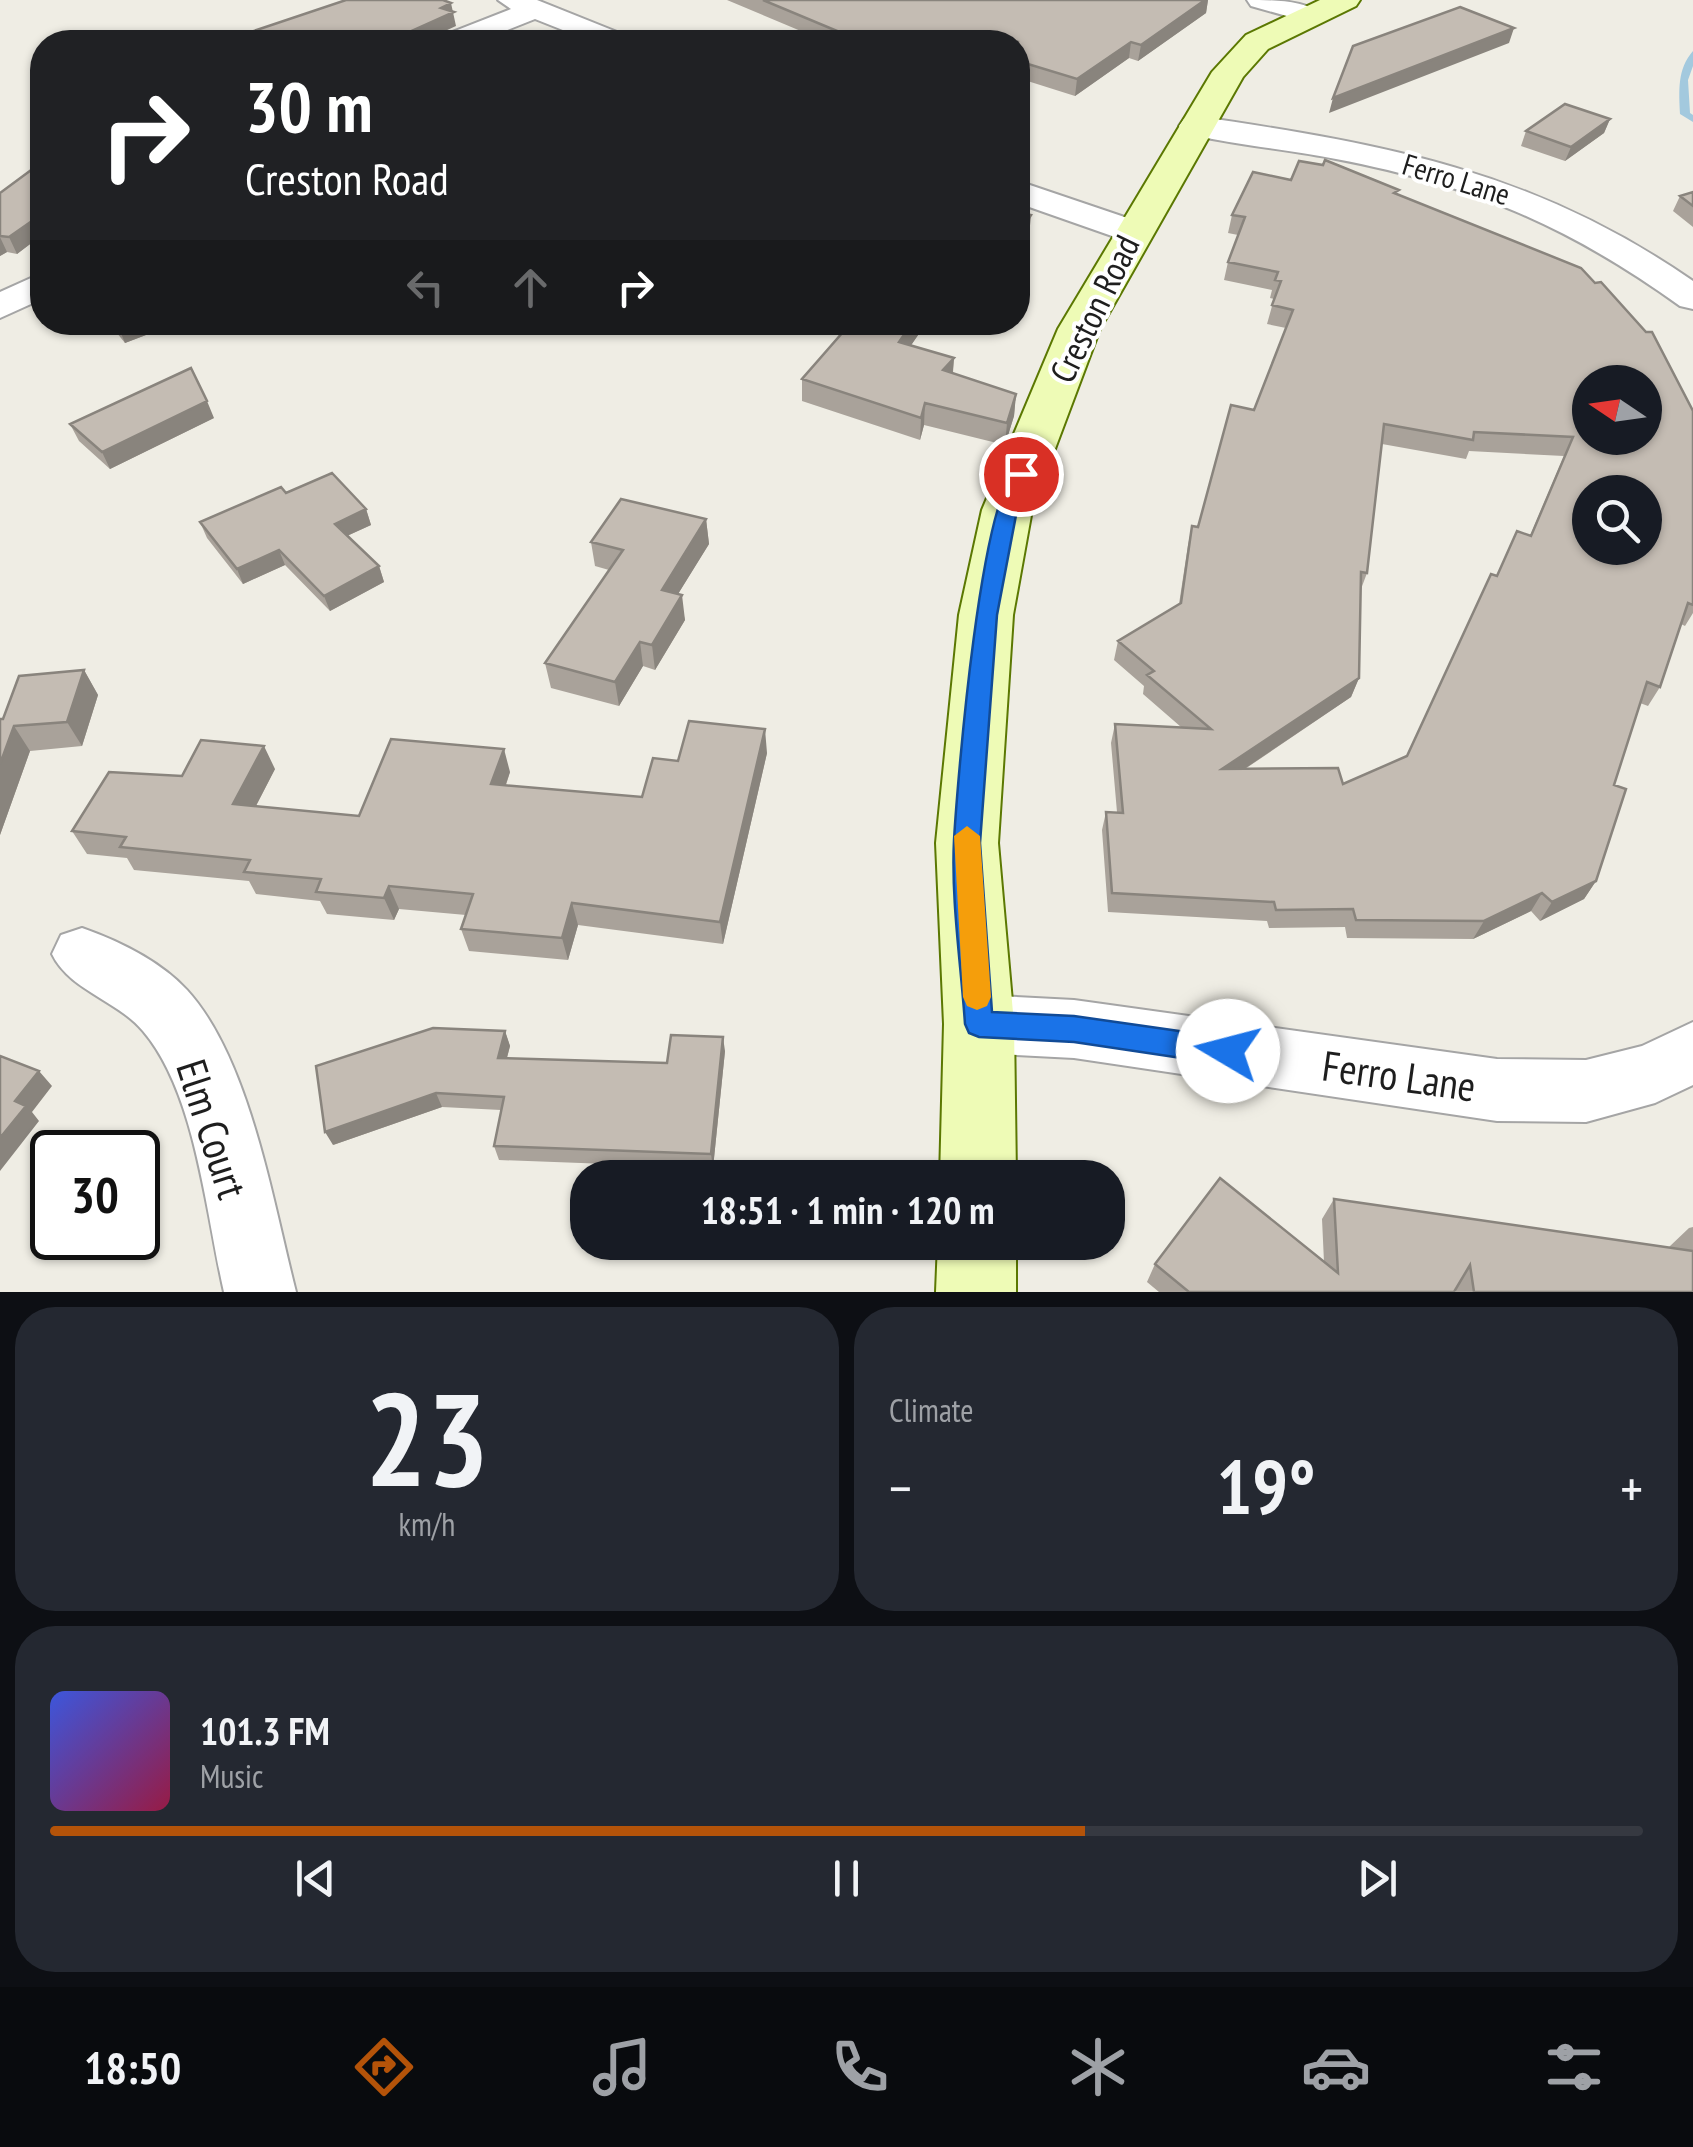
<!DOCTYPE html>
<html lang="en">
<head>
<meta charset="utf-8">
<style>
  :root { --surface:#171b24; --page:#242831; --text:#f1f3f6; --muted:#9ea1a6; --line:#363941; --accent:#b45309 }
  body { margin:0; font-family:"PT Sans Narrow",sans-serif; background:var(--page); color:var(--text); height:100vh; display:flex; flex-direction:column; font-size:38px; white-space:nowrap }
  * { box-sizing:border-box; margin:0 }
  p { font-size:32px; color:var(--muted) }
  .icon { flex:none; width:55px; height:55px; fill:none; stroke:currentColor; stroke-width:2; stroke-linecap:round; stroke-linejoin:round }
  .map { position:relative; height:1292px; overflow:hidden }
  .sheet { display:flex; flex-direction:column; gap:15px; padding:15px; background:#0d0f14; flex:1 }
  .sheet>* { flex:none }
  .banner { position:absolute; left:30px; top:30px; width:1000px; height:305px; border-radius:40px; box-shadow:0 2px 8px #0004; background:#202124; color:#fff; overflow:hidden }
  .needle { width:65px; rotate:283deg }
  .buttons { position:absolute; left:1572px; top:365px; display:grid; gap:20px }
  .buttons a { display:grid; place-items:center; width:90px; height:90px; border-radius:50%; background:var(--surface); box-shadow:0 2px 8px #0004; font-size:50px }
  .speed { position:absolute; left:30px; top:1130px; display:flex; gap:20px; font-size:50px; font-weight:700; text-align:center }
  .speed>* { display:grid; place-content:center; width:130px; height:130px; border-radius:50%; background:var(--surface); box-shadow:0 2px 8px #0004; line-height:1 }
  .speed .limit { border:5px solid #111; border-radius:15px; background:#fff; color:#111 }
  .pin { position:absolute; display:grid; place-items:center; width:85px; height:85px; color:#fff; margin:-42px; border:5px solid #fff; border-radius:50%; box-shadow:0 2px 10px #0007 }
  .me { position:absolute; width:110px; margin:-55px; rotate:278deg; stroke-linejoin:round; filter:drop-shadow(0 0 8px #0008) }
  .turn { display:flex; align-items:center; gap:35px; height:210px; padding:0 50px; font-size:45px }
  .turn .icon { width:130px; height:130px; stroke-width:2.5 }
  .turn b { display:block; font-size:70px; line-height:85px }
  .lanes { display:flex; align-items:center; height:95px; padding:0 50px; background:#0003; justify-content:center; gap:50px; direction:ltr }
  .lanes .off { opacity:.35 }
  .big { font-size:75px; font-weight:800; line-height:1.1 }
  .sheet .tile { flex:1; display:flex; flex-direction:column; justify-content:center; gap:15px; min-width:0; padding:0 35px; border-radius:40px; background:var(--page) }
  .sheet .dial { align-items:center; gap:0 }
  .dial b { font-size:130px; line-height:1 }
  .song { display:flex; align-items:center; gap:30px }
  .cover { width:120px; height:120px; border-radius:15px; background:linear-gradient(135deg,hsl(230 70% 55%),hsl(340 70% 35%)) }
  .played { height:10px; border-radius:5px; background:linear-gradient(90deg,var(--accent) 65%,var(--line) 65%) }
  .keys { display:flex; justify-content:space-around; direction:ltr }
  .heat { display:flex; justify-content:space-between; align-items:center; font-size:55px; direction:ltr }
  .sheet .tiles { flex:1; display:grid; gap:15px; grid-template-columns:1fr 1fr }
  .tile:last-child { grid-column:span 2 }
  .trip { position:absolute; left:570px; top:1160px; width:555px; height:100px; border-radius:40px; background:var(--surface); box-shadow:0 2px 8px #0004; font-weight:800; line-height:100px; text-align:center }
  .dock { display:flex; height:160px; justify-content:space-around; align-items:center; background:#090b0e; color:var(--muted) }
  .dock .icon { width:70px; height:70px }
  .dock .selected { color:var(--accent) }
  .dock b { font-size:45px; color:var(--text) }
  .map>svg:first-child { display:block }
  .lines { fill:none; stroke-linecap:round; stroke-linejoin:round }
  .stream { fill:#a3c9de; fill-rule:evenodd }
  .street-casing { stroke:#a5a5a5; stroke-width:4 }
  .secondary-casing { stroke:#5b7802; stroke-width:4 }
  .street { fill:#fff; fill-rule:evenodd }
  .secondary { fill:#eefbb6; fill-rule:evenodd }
  .wall { fill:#a9a29a; fill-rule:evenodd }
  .shaded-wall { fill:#89847d }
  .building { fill:#c4bcb3; stroke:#89847d; stroke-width:2.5; fill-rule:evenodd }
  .route { fill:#1a73e8; stroke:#114b97; stroke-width:2.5 }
  .slow { fill:#f59e0b }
  .labels { text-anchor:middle; stroke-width:8; stroke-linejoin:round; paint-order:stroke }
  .far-street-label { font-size:30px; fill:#1e1e1e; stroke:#fff }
  .street-label { font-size:35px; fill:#1e1e1e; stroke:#fff }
  .near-street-label { font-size:42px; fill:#1e1e1e; stroke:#fff }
</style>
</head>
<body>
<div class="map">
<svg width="1693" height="1292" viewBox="0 0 1693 1292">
  <rect width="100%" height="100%" fill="#efede4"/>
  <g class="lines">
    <path class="stream" d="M1693 51V66L1688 80 1690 113 1693 115V122L1680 114C1679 91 1677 69 1693 51Z"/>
    <g class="street-casing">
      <path id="street" d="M498 0H537L627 36 632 42H593L535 19 477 42H438L442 36 511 9Z
        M1247 0C1271 0 1305 0 1322 14L1308 22 1251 6Z
        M1195 116C1384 144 1533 170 1693 281V309L1680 306C1567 225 1472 185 1336 159 1286 149 1233 145 1184 133L1179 126 1184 119Z
        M1018 181 1145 224 1150 232 1145 240 1132 243 1018 203Z
        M42 273V299L0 318V292Z
        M82 928C119 941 160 961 187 990 250 1059 273 1203 296 1292H224C206 1214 196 1093 143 1031 117 1000 69 990 52 954L61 935Z
        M979 995 1074 1000 1497 1059 1586 1060 1642 1046 1693 1022V1085L1655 1103 1586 1122 1497 1121 1074 1058 979 1053 957 1044 947 1024 957 1004Z"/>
    </g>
    <g class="secondary-casing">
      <path id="secondary" d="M1320 0H1360L1356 6 1268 49 1243 77 1100 329 1032 510 1013 615 998 843 1014 1024 1016 1178H940L944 1024 936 843 959 615 982 510 1058 329 1212 72 1246 35Z
        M938 1242H1016V1292H936Z"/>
    </g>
    <use href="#street" class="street"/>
    <use href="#secondary" class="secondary"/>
  </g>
  <path class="wall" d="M727 0H1208L1206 13 1138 61 1129 58 1075 96 1018 78V42H827Z
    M1610 119 1604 133 1565 161 1521 146 1526 131Z
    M42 162V235L17 254 7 252 0 256V193Z
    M1291 180 1397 195 1693 411V613L1685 626 1681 624 1660 687 1648 706 1640 703 1614 785 1596 881 1584 899 1540 921 1531 911 1473 939 1347 938 1345 927 1269 928 1267 921 1108 912 1102 830 1106 812H1117L1111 743 1115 724 1181 727 1143 694 1144 686 1114 660 1118 641 1179 604 1188 545 1192 526 1198 527 1254 410 1286 328 1267 324 1274 299 1270 298 1272 290 1224 280 1228 262 1238 235 1228 233 1232 215ZM1382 444 1466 459 1469 451 1564 456 1530 536 1497 576 1407 756 1343 784 1245 769 1351 697 1359 678 1361 589 1367 573Z
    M1693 192V227L1673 211 1680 196Z
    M108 322H180L125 343Z
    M841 322H927L911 345 954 358 953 373 1016 394 1014 416 1005 445 924 425 920 440 802 401V379L841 333Z
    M214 418 110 469 79 441 70 424Z
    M286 493 366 509 371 525 347 536 379 566 384 582 330 611 285 565 243 584 207 538 200 522Z
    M706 519 709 544 678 594 685 620 655 670 643 666 619 706 551 688 545 663 609 570 595 566 591 542Z
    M84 670 98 695 82 746 30 751 0 835V719H3Z
    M767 753 723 944 578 925 568 960 469 951 461 929 466 915 399 909 394 920 327 914 320 901 256 894 249 881 134 870 127 858 87 854 72 831 182 776 275 769 256 806 359 816 510 772 506 785 642 797 678 761Z
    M505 1031 510 1046 507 1058 667 1063 725 1051 713 1168 499 1160 494 1146 501 1110 442 1107 333 1145Z
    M1334 1199 1669 1247 1689 1228 1693 1227V1292H1456L1455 1289 1454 1292H1159L1147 1282 1155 1264 1324 1262 1322 1219Z"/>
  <path class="shaded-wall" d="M1205 0H1208L1206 13 1138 61 1141 45Z
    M451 3 456 26 421 42 407 33 441 8Z
    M1514 28 1509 43 1329 113 1333 98Z
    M1131 42 1129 58 1075 96 1077 79Z
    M1610 119 1604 133 1565 161 1571 147Z
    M42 214V235L17 254 9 237Z
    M1031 215 1029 236 1018 253V235Z
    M0 237 7 252 0 256Z
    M128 322H180L125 343 118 326Z
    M913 322H927L899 363V342Z
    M954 358 952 380 943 370Z
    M1016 394 1014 416 1005 445 1007 423Z
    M207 401 214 418 110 469 102 452Z
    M925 403 924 425 920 440 921 418Z
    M366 509 371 525 340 539 335 524Z
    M706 519 709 544 665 615 662 590Z
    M279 550 285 565 243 584 237 569Z
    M379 566 384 582 330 611 324 596Z
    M682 595 685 620 655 670 652 645Z
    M640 642 643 666 619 706 615 682Z
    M84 670 98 695 82 746 67 722Z
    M1359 678 1351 697 1216 788 1222 769Z
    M14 726 30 751 0 835V764Z
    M765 729 767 753 723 944 720 922Z
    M264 746 275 769 245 827 233 804Z
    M504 749 510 772 498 807 491 784Z
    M1596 881 1584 899 1540 921 1552 902Z
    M389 886 399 909 394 920 384 898Z
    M1542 893 1531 911 1473 939 1484 921Z
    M572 903 578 925 568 960 562 938Z
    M505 1031 510 1046 503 1072 498 1058Z
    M723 1037 725 1051 713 1168 711 1154Z
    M39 1071 52 1086 32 1112 39 1121 0 1171V1138L15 1101Z
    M436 1093 442 1107 333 1145 325 1132Z"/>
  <path class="building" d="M346 0H443L451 3 441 8 454 12 407 33 451 42H231L224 41Z
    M763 0H1205L1141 45 1131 42 1077 79 1018 61V42H838L849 36Z
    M1460 7 1514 28 1333 98 1353 46Z
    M1565 104 1610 119 1571 147 1526 131Z
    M1325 160 1399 190 1394 193 1581 268 1595 283 1601 282 1646 332H1652L1693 411V605L1688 603 1660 687 1647 682 1614 785 1626 789 1596 881 1552 902 1542 893 1484 921 1356 920 1353 909 1276 910 1274 902 1112 893 1106 812 1123 813 1115 724 1211 729 1147 675 1154 671 1118 641 1181 603 1192 526 1198 527 1231 405 1254 410 1293 310 1272 305 1281 281 1275 280 1278 272 1228 262 1245 217 1232 215 1253 172 1291 180 1299 161 1323 165ZM1590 382H1645V438H1590ZM1384 424 1473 440 1474 432 1573 437 1531 536 1517 531 1497 576 1491 574 1407 756 1343 784 1338 768 1222 769 1359 678 1361 572 1367 573ZM1590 492H1645V548H1590Z
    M42 162V214L9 237 0 236V193Z
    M1693 192V206L1680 196Z
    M1018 212 1031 215 1018 235Z
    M847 322H913L899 342 954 358 943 370 1016 394 1007 423 925 403 921 418 802 379 850 324Z
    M191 368 207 401 102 452 70 424Z
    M332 473 366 509 335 524 379 566 324 596 279 550 237 569 200 522 281 487 286 493Z
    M621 499 706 519 662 590 682 595 652 645 640 642 615 682 545 663 623 550 591 542Z
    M84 670 67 722 14 726 0 764V719H3L19 676Z
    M689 721 765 729 720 922 572 903 562 938 461 929 473 894 389 886 384 898 316 892 321 879 244 872 250 860 120 847 126 837 72 831 109 772 182 776 201 740 264 746 233 804 359 816 391 739 504 749 491 784 642 797 653 758 678 761Z
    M433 1028 505 1031 498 1058 667 1063 671 1035 723 1037 711 1154 494 1146 504 1097 436 1093 325 1132 316 1066Z
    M0 1056 39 1071 15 1101 26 1106 0 1138Z
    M1220 1178 1338 1273 1334 1199 1693 1251V1292H1474L1470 1265 1454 1292H1189L1155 1264Z"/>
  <path class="route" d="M1021 467 1031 474 1017 510 997 615 980 843 992 1012 1074 1016 1228 1038 1238 1042 1242 1051 1238 1061 1228 1065 1074 1042 979 1037 969 1033 965 1024C961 964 951 900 954 840 957 789 981 479 1021 467Z"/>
  <path class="slow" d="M967 826 980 836 991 997 987 1006 977 1010 967 1006 963 997 954 836Z"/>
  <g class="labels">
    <g class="far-street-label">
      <text transform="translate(1456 180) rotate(17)" y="10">Ferro Lane</text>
    </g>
    <g class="street-label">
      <text transform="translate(1095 309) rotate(-64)" y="12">Creston Road</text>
    </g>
    <g class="near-street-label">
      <text transform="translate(1399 1076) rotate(8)" y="15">Ferro Lane</text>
      <text transform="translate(212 1129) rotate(72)" y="15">Elm Court</text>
    </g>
  </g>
</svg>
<div class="buttons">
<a><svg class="needle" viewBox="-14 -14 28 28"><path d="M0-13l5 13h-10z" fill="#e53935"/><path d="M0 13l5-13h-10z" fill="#9ea1a6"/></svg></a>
<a><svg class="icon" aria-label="search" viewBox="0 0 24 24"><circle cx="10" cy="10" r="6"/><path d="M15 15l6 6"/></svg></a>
</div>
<div class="speed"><div class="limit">30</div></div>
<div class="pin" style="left:1021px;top:474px;background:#d93025"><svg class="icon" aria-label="arrive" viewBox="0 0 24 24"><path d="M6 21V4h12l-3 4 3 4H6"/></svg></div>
<svg class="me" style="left:1228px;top:1051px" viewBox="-20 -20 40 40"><circle r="19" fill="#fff"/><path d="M0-13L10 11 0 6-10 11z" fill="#1a73e8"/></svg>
<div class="trip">18:51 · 1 min · 120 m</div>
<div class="banner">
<div class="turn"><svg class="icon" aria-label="right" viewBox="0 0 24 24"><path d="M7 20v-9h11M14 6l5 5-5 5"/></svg><div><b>30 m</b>Creston Road</div></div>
<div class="lanes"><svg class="icon off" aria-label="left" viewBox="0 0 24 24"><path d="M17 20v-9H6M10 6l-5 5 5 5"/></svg><svg class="icon off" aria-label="ahead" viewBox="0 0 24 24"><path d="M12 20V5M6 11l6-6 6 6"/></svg><svg class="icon" aria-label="right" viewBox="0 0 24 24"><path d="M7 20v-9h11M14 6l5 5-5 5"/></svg></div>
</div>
</div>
<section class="sheet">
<div class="tiles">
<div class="tile dial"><b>23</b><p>km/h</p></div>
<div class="tile"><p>Climate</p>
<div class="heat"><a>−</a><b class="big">19°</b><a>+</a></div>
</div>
<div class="tile">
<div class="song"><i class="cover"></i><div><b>101.3 FM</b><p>Music</p></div></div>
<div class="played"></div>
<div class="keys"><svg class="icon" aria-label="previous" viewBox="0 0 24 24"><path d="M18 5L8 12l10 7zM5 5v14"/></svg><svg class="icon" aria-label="pause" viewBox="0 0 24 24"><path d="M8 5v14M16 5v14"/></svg><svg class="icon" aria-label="next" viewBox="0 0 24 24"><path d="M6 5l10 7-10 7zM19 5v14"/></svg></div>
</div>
</div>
</section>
<nav class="dock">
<b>18:50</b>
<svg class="icon selected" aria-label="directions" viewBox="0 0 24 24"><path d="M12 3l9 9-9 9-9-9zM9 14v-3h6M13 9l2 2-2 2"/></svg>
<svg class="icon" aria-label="music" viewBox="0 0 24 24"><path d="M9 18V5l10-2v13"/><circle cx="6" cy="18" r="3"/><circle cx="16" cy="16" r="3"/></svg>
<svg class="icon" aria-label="phone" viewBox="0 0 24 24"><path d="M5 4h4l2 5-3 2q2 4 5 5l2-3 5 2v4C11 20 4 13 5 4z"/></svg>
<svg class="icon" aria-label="climate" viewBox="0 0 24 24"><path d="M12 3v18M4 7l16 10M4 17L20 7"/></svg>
<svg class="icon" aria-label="car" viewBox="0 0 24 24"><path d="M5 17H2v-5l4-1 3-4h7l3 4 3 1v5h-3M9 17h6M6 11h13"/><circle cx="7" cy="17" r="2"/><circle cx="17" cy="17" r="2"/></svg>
<svg class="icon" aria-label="filters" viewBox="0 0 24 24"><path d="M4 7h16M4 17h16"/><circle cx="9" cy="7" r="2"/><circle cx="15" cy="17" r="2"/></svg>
</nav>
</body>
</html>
